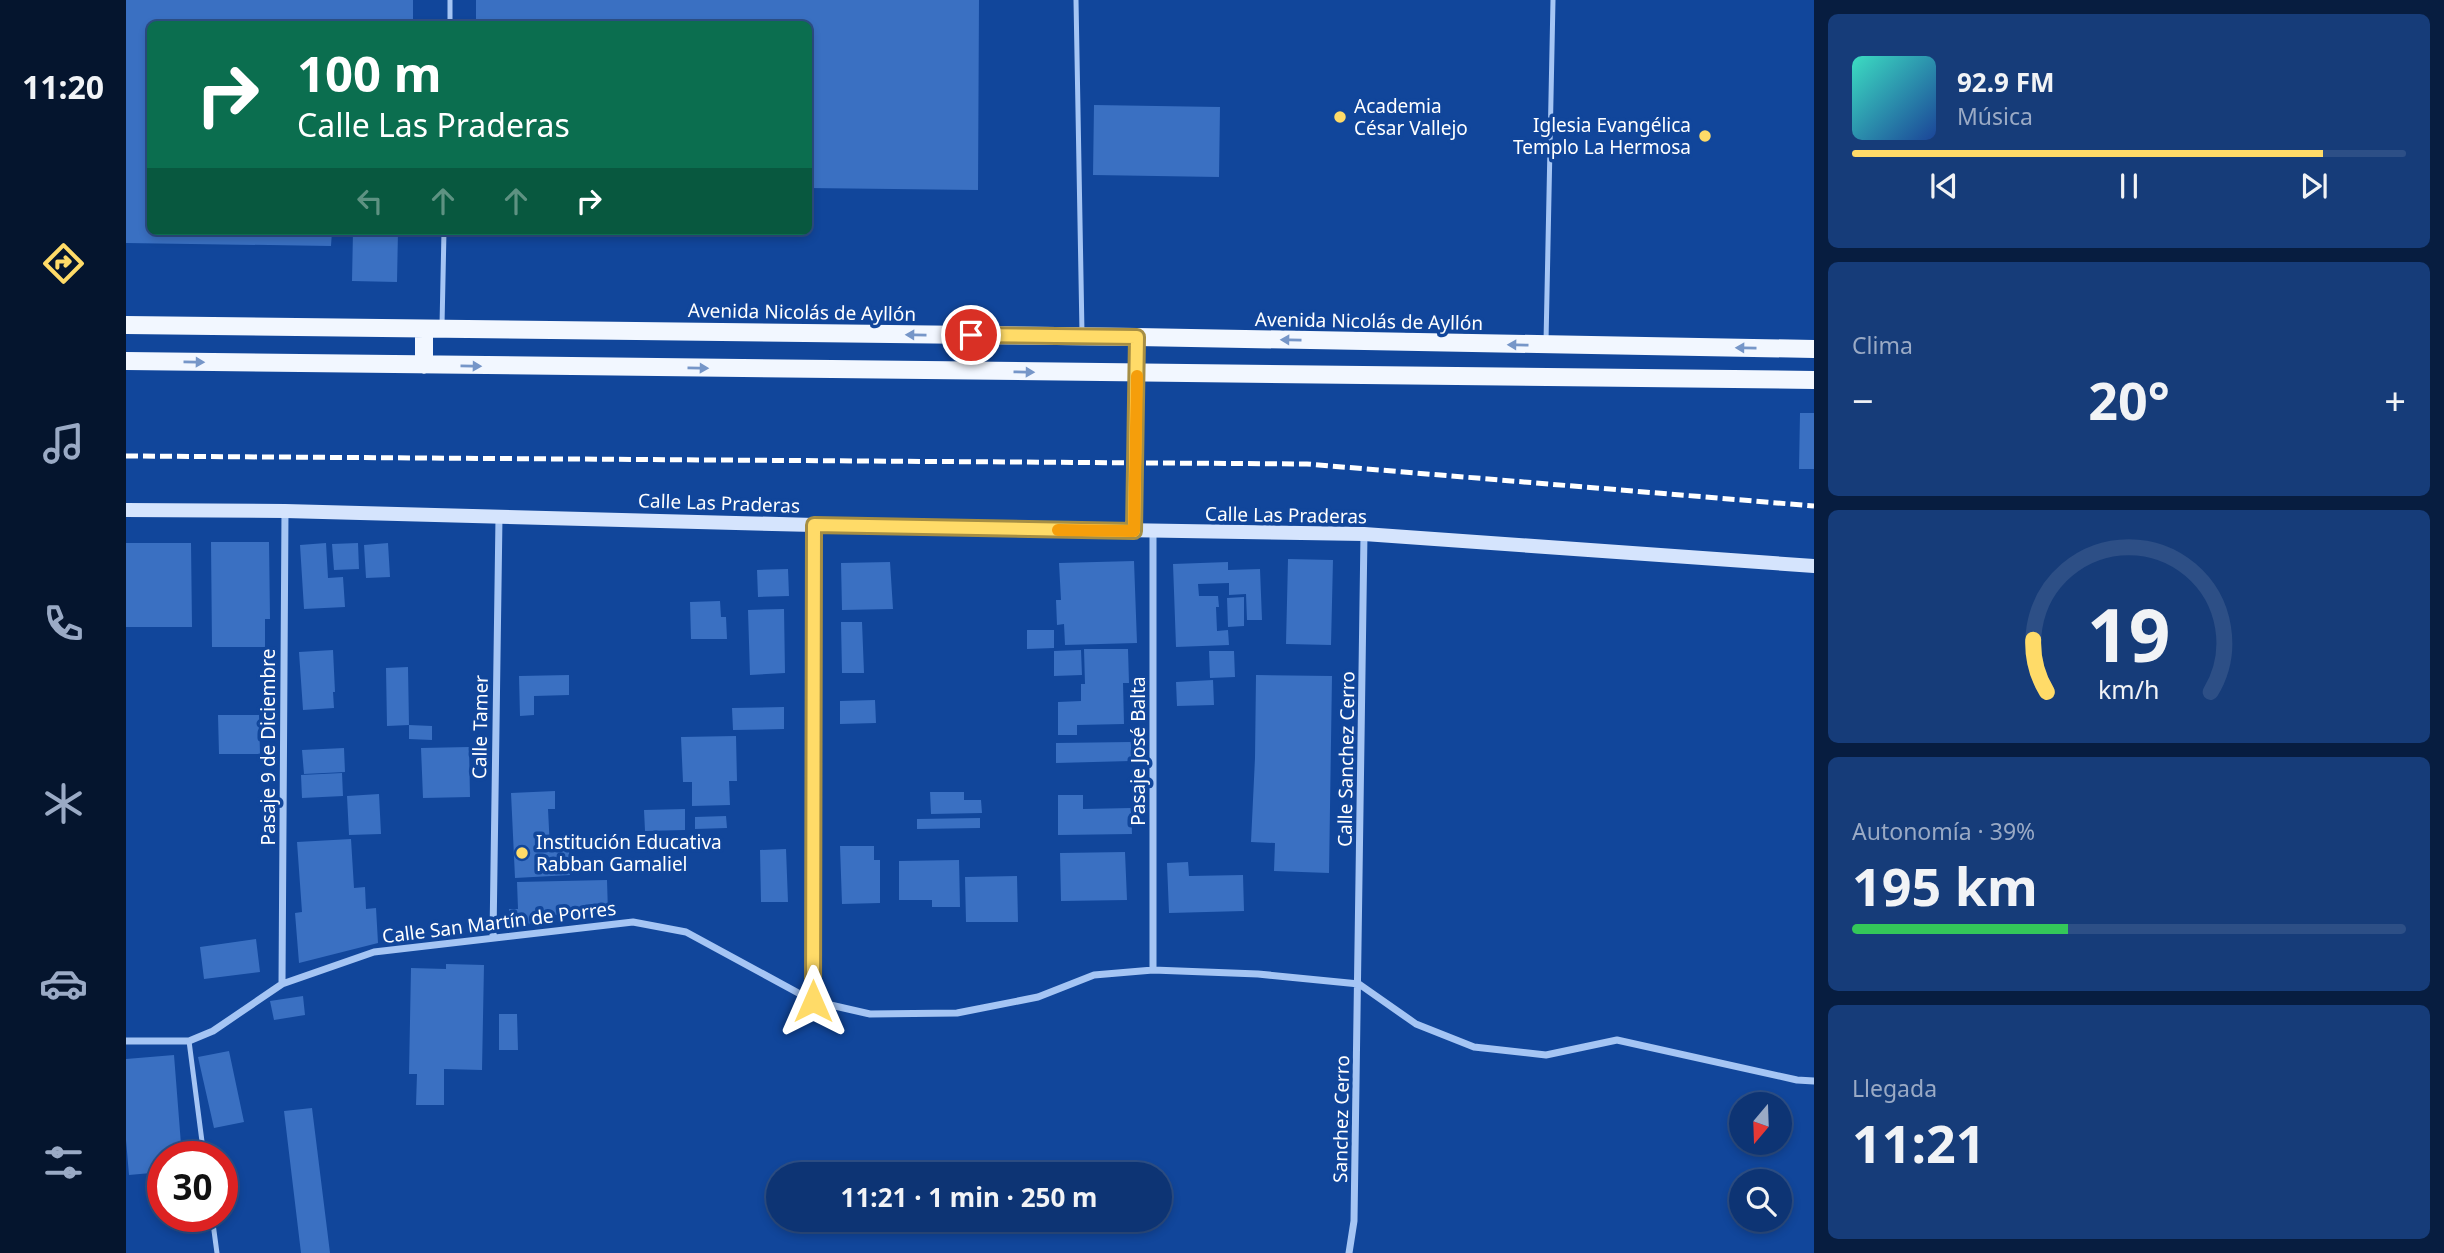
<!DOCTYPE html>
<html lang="es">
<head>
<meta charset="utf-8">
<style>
  :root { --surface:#0d3474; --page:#163c79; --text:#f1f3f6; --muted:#9aaac5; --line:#2d4f86; --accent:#ffdb68 }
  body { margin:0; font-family:"Noto Sans",sans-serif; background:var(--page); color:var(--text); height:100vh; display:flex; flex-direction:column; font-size:26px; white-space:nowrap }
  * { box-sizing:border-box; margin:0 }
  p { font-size:23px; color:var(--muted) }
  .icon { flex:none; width:38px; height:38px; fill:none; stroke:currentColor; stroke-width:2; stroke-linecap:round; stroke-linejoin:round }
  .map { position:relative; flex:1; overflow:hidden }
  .details { display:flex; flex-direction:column; gap:14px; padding:14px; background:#071d40; width:630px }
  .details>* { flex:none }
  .top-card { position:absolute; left:21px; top:21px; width:665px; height:214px; border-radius:10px; box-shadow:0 4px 10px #0003,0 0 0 2px var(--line); background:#0b6e4f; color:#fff; overflow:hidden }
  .needle { width:46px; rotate:199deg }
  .controls { position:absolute; left:1603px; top:1092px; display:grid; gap:14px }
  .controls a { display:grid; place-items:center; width:63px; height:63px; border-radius:50%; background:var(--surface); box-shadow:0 4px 10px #0003,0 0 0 2px var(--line); font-size:35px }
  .speed { position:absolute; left:21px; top:1141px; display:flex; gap:14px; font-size:35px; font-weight:700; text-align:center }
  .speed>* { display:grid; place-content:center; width:91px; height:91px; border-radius:50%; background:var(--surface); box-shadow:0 4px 10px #0003,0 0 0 2px var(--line); line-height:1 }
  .speed .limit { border:10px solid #d22; background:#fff; color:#111 }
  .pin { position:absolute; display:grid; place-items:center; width:60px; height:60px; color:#fff; margin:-30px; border:4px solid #fff; border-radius:50%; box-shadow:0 2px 7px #0007 }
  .me { position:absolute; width:77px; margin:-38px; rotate:0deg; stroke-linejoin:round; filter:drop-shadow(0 0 5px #0008) }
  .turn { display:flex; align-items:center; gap:24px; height:147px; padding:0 35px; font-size:32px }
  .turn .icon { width:91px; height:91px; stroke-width:2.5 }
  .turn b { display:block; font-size:49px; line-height:60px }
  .lanes { display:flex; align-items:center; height:66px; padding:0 35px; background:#0003; justify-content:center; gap:35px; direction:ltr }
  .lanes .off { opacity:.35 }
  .big { font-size:52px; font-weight:700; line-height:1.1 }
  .details .widget { flex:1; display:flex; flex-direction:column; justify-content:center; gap:10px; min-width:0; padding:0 24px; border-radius:10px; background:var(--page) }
  .details .dial { align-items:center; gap:0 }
  .dial svg { height:182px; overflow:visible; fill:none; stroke:var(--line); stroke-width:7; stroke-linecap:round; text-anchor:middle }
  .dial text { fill:var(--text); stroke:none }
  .song { display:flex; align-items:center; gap:21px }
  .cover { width:84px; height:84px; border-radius:10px; background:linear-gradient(135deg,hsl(170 70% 55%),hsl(220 70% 35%)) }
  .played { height:7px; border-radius:4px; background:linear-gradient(90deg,var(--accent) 85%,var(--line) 85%) }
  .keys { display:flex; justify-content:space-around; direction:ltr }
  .heat { display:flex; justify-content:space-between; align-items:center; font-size:38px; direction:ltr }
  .charge { height:10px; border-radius:5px; background:linear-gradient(90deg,#34c759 39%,var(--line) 0) }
  .trip { position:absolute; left:640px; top:1162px; width:406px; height:70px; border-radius:35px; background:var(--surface); box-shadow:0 4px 10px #0003,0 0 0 2px var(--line); font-weight:700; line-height:70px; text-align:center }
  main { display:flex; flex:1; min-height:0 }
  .menu { display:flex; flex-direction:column; width:126px; justify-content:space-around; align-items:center; background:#05152e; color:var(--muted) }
  .menu .icon { width:49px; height:49px }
  .menu .on { color:var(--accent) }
  .menu b { font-size:32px; color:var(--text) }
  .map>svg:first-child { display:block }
  .building { fill:#3a70c2 }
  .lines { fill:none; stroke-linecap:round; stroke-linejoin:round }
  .lane { stroke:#a5c5f4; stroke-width:5 }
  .street { stroke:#a5c5f4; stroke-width:7 }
  .secondary { stroke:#d5e4fd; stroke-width:14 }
  .primary { stroke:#f2f7ff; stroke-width:18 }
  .rail { stroke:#fff; stroke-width:5; stroke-dasharray:12 5; stroke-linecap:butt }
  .oneway { fill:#7696c8 }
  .route-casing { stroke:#a68e44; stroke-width:18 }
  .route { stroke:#ffdb68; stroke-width:12 }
  .slow { stroke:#f59e0b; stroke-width:12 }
  .poi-dot { fill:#ffdb68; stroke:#11469b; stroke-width:2.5 }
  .labels { text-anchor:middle; stroke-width:7; stroke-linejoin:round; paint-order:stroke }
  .poi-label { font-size:19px; fill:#fff; stroke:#11469b; text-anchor:start }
  .street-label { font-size:19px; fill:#fff; stroke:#11469b }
</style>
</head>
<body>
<main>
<nav class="menu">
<b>11:20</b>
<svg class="icon on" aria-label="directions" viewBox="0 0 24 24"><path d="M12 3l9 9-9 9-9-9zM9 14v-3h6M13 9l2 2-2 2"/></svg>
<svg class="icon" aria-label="music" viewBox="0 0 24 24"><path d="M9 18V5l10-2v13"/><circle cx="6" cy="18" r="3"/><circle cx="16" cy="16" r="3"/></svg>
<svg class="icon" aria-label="phone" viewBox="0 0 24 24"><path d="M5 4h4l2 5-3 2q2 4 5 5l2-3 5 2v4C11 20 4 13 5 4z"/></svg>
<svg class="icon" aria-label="climate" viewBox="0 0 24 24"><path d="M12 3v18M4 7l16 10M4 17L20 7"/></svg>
<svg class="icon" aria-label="car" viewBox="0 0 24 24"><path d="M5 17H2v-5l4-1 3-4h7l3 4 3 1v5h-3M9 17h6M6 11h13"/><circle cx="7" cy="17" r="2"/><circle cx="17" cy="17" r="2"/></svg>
<svg class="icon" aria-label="filters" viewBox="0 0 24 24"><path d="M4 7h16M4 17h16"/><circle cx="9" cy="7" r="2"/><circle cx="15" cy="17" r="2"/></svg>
</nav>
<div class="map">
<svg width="1688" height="1253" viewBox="0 0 1688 1253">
  <rect width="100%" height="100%" fill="#11469b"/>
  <path class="building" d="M0 0H287V24H24V231H206L205 246 0 243Z
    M350 0H853L852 190 682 188V24H350Z
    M968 105 1094 107 1093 177 967 175Z
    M227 231H272L271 282 226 281Z
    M1674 413H1688V469H1673Z
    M85 542H143L144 619H139V647H86Z
    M0 543H65L66 627H0Z
    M200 543 202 578 217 577 219 607 178 609 174 545Z
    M232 543 233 569 208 570 206 544Z
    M262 543 264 577 240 578 238 545Z
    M1162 559 1207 560 1205 645 1160 644Z
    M1008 561 1011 643 939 645 938 624 931 625 930 600H935L933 563Z
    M764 562 767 609 716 610 715 563Z
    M1102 562V570L1134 569 1136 620H1121L1120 594 1103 595V583L1072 584 1073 596H1092L1093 607H1090L1091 631 1102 630 1103 645 1050 647 1047 564Z
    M662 569 663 596 632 597 631 570Z
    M1118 597V626L1102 627 1101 598Z
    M594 601 595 617H600L601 639H565L564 602Z
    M658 609 659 673 624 675 622 610Z
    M715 622H736L738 673H716Z
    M901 630H928V648L901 649Z
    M958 649H1002L1003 683H997L998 724 951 725V735H932V702L955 701V684H959Z
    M207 650 209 692H207L208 708 177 710 173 652Z
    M955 650 956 675 928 676V651Z
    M1083 651H1108L1109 677 1084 678Z
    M282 667 283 725 261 726 260 668Z
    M443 675V695L408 696V715L394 716 393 676Z
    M1130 675 1206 676 1203 873 1148 871 1149 843 1125 842 1129 758Z
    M1087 680 1088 705 1051 706 1050 682Z
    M749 700 750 723 714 724V701Z
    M658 707V729L607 730 606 708Z
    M92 715H133L134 754H93Z
    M283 725 306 726V740L283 739Z
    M610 736 611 781H603L604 805 566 806V782H557L555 737Z
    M1005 742V761L930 763V743Z
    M343 747 344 797 297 798 295 748Z
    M218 748 219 772 178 774 176 750Z
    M216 773 217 796 176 798 175 775Z
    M429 791V809H422L424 849 443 848 444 875 389 878 385 793Z
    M804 792H838V800H855L856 813 805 814Z
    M253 794 255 834 223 835 221 796Z
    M932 795H957V809L1005 808 1006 834 932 835Z
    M559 809V830L519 831 518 810Z
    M600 816 601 828 569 829V817Z
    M854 818V828L791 829V819Z
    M225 839 228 888 239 887 240 909 250 908 252 943 173 963 169 913 176 912 171 842Z
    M714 846H748V860H754V903L716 904Z
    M660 849 662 902H635L634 850Z
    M999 852 1001 900 935 901 934 853Z
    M833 860 834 907H806V900H773V861Z
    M1062 862 1063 876 1117 875 1118 911 1043 913 1041 863Z
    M891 876 892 922H840L839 877Z
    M481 880 482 913 428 915V923L383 924V909H392L391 882Z
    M130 939 134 972 78 979 74 947Z
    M320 964 358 965 356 1070 318 1069V1105H290L291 1074H283L285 968 320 969Z
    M177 996 179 1015 148 1020 144 1001Z
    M373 1014H391L392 1050H373Z
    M103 1051 118 1122 88 1128 72 1057Z
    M48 1055 56 1157H37V1166L25 1168V1173L3 1175 0 1140V1059Z
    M186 1108 204 1253H175L158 1111Z"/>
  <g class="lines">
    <path class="lane" d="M950 0 956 333
      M324 24V0
      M316 326 318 231
      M1420 342 1427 0
      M63 1041 78 1157
      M86 1216 91 1253"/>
    <path class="street" d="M1008 531 1011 338
      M367 937 373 517
      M1027 970V532
      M156 984 159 511
      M687 1001 688 525
      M0 1041H63L87 1031 156 984 248 952 507 922 560 932 687 1001 744 1014 831 1013 912 997 968 975 1027 970 1132 974 1233 984 1290 1024 1348 1047 1420 1055 1491 1040 1671 1080 1688 1081
      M1223 1253 1228 1221 1238 534"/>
    <path class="secondary" d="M0 510 159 511 688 525 1238 534 1688 566"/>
    <path class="primary" d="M0 325 1011 337 1688 349
      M0 361 1688 380
      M298 365V329"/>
    <path class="rail" d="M0 456 1181 464 1688 506"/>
  </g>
  <defs><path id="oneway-solid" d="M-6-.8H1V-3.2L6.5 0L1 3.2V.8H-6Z" transform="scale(1.75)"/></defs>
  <g class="oneway">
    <use href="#oneway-solid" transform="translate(790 335) rotate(-179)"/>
    <use href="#oneway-solid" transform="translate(1165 340) rotate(-179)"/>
    <use href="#oneway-solid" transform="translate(1392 345) rotate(-179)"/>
    <use href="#oneway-solid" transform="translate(1620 348) rotate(-179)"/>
    <use href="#oneway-solid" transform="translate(68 362) rotate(1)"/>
    <use href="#oneway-solid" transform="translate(345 366) rotate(1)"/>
    <use href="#oneway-solid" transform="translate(572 368) rotate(1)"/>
    <use href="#oneway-solid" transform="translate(898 372) rotate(1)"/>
  </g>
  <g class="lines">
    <g class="route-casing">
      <path id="route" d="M687 1001 688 525 1008 531 1011 337 845 335"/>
    </g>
    <use href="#route" class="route"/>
    <path class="slow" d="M932 530 1008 531 1011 376"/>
  </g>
  <g class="poi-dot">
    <circle cx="1214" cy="117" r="7"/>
    <circle cx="1579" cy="136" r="7"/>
    <circle cx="396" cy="853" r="7"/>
  </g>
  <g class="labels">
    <g class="poi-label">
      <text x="1228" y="113">Academia<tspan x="1228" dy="22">César Vallejo</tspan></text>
      <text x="1565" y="132" text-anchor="end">Iglesia Evangélica<tspan x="1565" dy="22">Templo La Hermosa</tspan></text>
      <text x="410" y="849">Institución Educativa<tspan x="410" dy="22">Rabban Gamaliel</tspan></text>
    </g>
    <g class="street-label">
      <text transform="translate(676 312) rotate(1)" y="7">Avenida Nicolás de Ayllón</text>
      <text transform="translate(1243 321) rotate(1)" y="7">Avenida Nicolás de Ayllón</text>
      <text transform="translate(593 503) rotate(2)" y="7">Calle Las Praderas</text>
      <text transform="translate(1160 515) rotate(1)" y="7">Calle Las Praderas</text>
      <text transform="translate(354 727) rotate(-89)" y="7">Calle Tamer</text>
      <text transform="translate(142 747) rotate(-90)" y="7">Pasaje 9 de Diciembre</text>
      <text transform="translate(1012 751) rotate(-90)" y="7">Pasaje José Balta</text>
      <text transform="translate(1220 759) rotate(-89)" y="7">Calle Sanchez Cerro</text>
      <text transform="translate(373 922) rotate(-7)" y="7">Calle San Martín de Porres</text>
      <text transform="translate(1215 1119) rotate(-89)" y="7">Sanchez Cerro</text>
    </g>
  </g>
</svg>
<div class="controls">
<a><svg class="needle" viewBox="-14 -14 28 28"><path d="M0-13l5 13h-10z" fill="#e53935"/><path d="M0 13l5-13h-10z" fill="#9aaac5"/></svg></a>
<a><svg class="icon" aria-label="search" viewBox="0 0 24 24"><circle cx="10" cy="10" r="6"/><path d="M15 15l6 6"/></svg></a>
</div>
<div class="speed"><div class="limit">30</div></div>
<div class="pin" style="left:845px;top:335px;background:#d93025"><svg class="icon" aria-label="arrive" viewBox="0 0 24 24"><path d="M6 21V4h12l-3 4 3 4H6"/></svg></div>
<svg class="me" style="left:687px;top:1001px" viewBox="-20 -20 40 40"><path d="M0-17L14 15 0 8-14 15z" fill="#ffdb68" stroke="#fff" stroke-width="4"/></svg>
<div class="trip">11:21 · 1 min · 250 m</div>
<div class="top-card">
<div class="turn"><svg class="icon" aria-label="right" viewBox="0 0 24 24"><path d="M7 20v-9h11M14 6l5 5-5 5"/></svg><div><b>100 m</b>Calle Las Praderas</div></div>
<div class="lanes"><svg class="icon off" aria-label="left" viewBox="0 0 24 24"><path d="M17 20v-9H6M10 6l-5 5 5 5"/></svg><svg class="icon off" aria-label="ahead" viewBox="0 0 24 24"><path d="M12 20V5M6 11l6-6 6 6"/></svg><svg class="icon off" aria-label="ahead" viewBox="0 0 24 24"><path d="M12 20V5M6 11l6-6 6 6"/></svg><svg class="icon" aria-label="right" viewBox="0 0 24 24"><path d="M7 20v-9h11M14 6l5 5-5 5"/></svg></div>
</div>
</div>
<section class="details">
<div class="widget">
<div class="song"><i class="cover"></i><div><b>92.9 FM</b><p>Música</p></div></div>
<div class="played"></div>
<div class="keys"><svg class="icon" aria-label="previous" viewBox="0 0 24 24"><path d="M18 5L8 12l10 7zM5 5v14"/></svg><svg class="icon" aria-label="pause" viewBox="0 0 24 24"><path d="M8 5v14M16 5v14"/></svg><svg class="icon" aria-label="next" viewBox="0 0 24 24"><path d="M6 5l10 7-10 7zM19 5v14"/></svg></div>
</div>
<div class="widget"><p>Clima</p>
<div class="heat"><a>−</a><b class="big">20°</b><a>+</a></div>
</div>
<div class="widget dial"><svg viewBox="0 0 100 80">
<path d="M14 69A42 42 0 1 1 86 69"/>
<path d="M14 69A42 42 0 0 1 8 46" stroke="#ffdb68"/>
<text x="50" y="56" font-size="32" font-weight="700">19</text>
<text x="50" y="72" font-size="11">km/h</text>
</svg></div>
<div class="widget"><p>Autonomía · 39%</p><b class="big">195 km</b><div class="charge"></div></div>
<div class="widget"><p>Llegada</p><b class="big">11:21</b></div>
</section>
</main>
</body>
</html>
